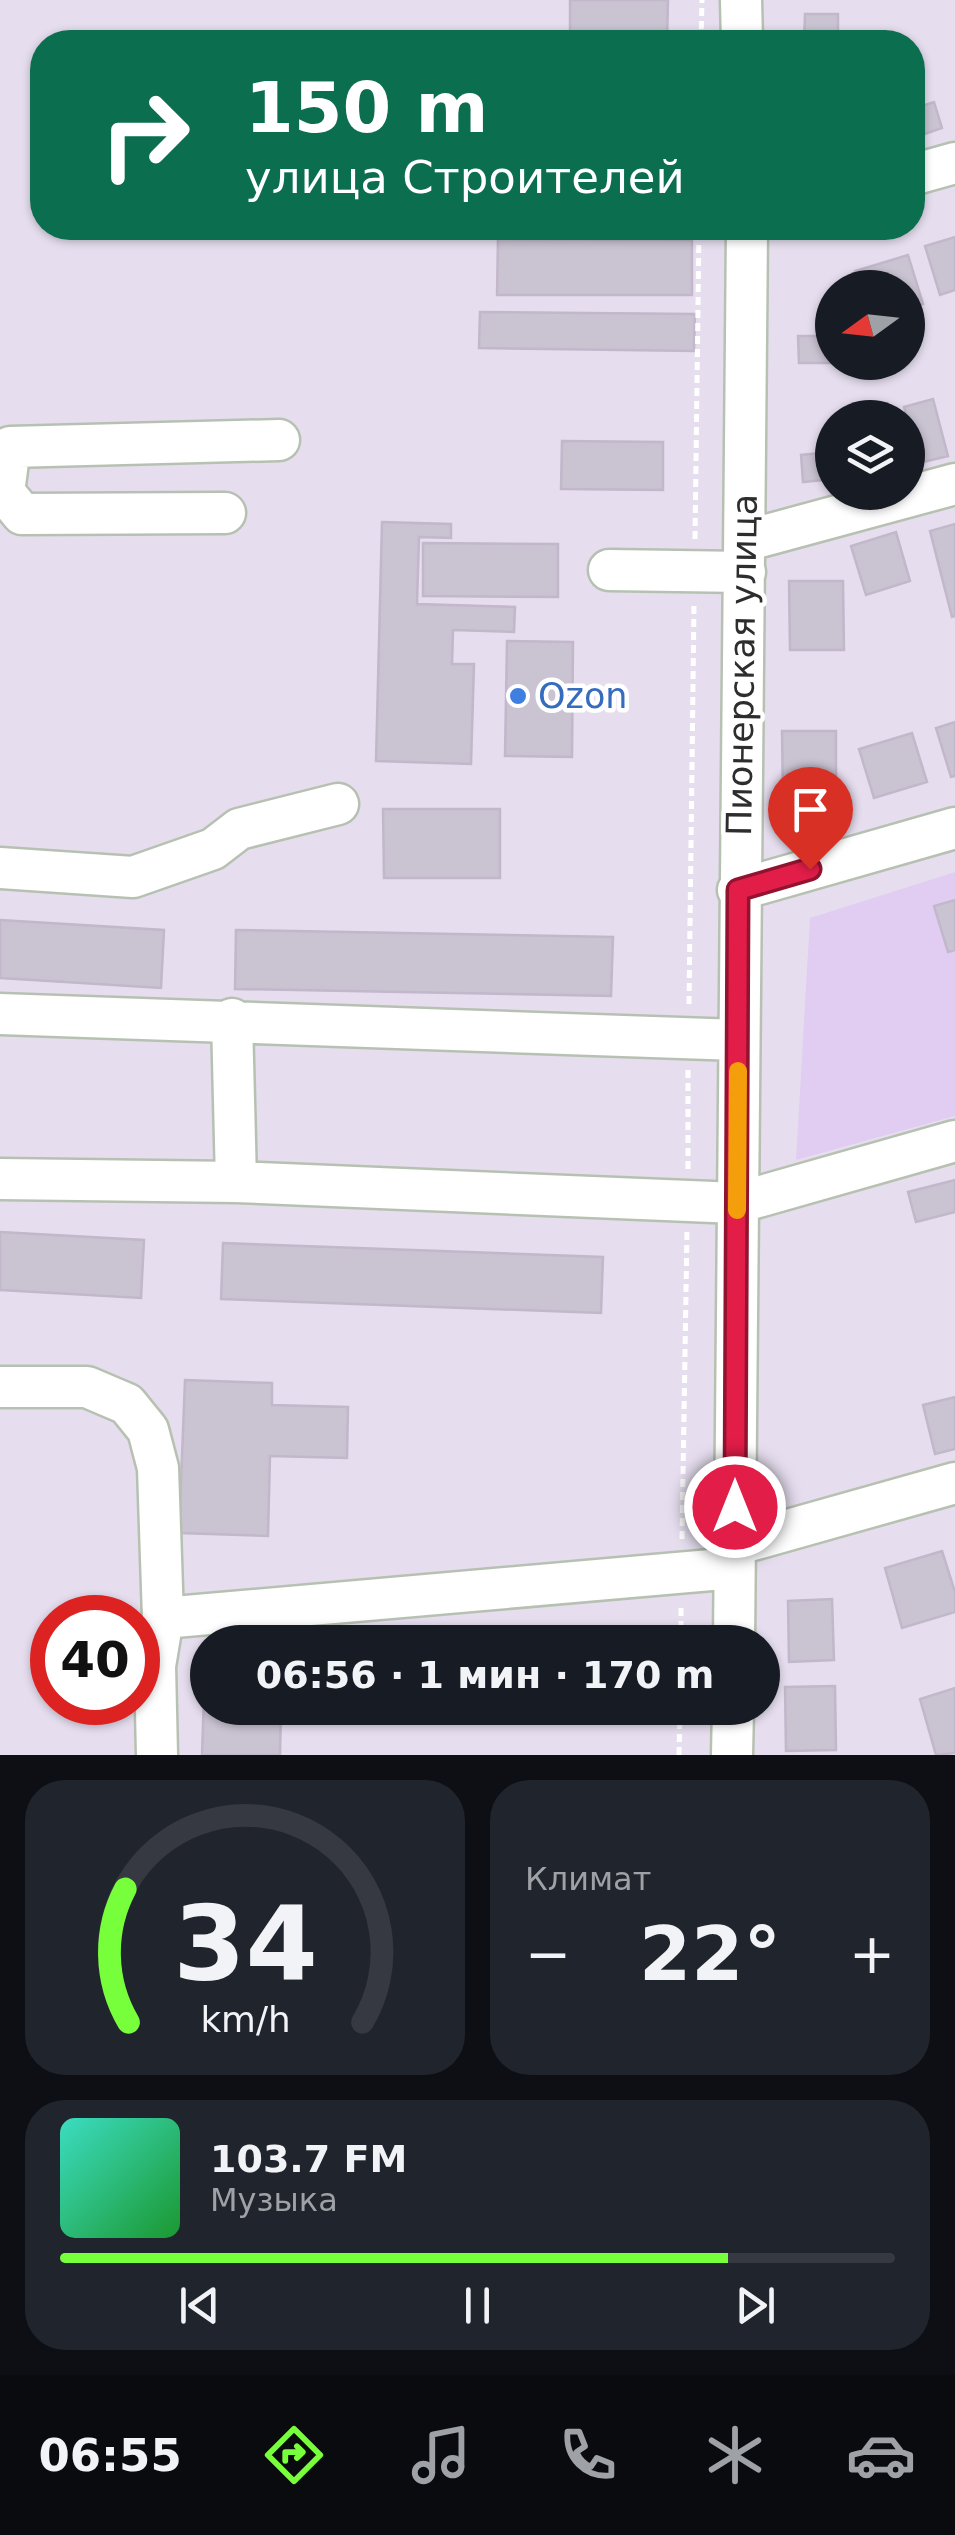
<!DOCTYPE html>
<html lang="ru">
<head>
<meta charset="utf-8">
<style>
  :root { --surface:#171b24; --page:#20242c; --text:#f1f3f6; --muted:#9ea1a6; --line:#363941; --accent:#78ff3b }
  body { margin:0; font-family:"DejaVu Sans",sans-serif; background:var(--page); color:var(--text); height:100vh; display:flex; flex-direction:column; font-size:38px; white-space:nowrap }
  * { box-sizing:border-box; margin:0 }
  p { font-size:32px; color:var(--muted) }
  .icon { flex:none; width:55px; height:55px; fill:none; stroke:currentColor; stroke-width:2; stroke-linecap:round; stroke-linejoin:round }
  .map { position:relative; height:1755px; overflow:hidden }
  .sheet { display:flex; flex-direction:column; gap:25px; padding:25px; background:#0d0f14; flex:1 }
  .sheet>* { flex:none }
  .banner { position:absolute; left:30px; top:30px; width:895px; height:210px; border-radius:40px; box-shadow:0 2px 8px #0004; background:#0b6e4f; color:#fff; overflow:hidden }
  .needle { width:65px; rotate:255deg }
  .controls { position:absolute; left:815px; top:270px; display:grid; gap:20px }
  .controls a { display:grid; place-items:center; width:110px; height:110px; border-radius:50%; background:var(--surface); box-shadow:0 2px 8px #0004; font-size:50px }
  .speed { position:absolute; left:30px; top:1595px; display:flex; gap:20px; font-size:50px; font-weight:700; text-align:center }
  .speed>* { display:grid; place-content:center; width:130px; height:130px; border-radius:50%; background:var(--surface); box-shadow:0 2px 8px #0004; line-height:1 }
  .speed .limit { border:15px solid #d22; background:#fff; color:#111 }
  .pin { position:absolute; display:grid; place-items:center; width:85px; height:85px; color:#fff; margin:-102px -42px; border-radius:50% 50% 50% 0; rotate:-45deg; box-shadow:0 0 10px #0007 }
  .pin .icon { rotate:45deg }
  .me { position:absolute; width:110px; margin:-55px; rotate:0deg; stroke-linejoin:round; filter:drop-shadow(0 0 8px #0008) }
  .turn { display:flex; align-items:center; gap:35px; height:210px; padding:0 50px; font-size:45px }
  .turn .icon { width:130px; height:130px; stroke-width:2.5 }
  .turn b { display:block; font-size:70px; line-height:85px }
  .big { font-size:75px; font-weight:700; line-height:1.1 }
  .sheet .widget { flex:1; display:flex; flex-direction:column; justify-content:center; gap:15px; min-width:0; padding:0 35px; border-radius:40px; background:var(--page) }
  .sheet .dial { align-items:center; gap:0 }
  .dial svg { height:260px; overflow:visible; fill:none; stroke:var(--line); stroke-width:7; stroke-linecap:round; text-anchor:middle }
  .dial text { fill:var(--text); stroke:none }
  .song { display:flex; align-items:center; gap:30px }
  .cover { width:120px; height:120px; border-radius:15px; background:linear-gradient(135deg,hsl(170 70% 55%),hsl(130 70% 35%)) }
  .played { height:10px; border-radius:5px; background:linear-gradient(90deg,var(--accent) 80%,var(--line) 80%) }
  .keys { display:flex; justify-content:space-around; direction:ltr }
  .heat { display:flex; justify-content:space-between; align-items:center; font-size:55px; direction:ltr }
  .sheet .tiles { flex:1; display:grid; gap:25px; grid-template-columns:1fr 1fr }
  .widget:last-child { grid-column:span 2 }
  .trip { position:absolute; left:190px; top:1625px; width:590px; height:100px; border-radius:50px; background:var(--surface); box-shadow:0 2px 8px #0004; font-weight:700; line-height:100px; text-align:center }
  .menu { display:flex; height:160px; justify-content:space-around; align-items:center; background:#090b0e; color:var(--muted) }
  .menu .icon { width:70px; height:70px }
  .menu .current { color:var(--accent) }
  .menu b { font-size:45px; color:var(--text) }
  .map>svg:first-child { display:block }
  .education { fill:#e1cdf1 }
  .building { fill:#cac3d2; stroke:#c2b7cb; stroke-width:2.5 }
  .lines { fill:none; stroke-linecap:round; stroke-linejoin:round }
  .minor-casing { stroke:#b7c1b2; stroke-width:45 }
  .path { stroke:#fff; stroke-width:5; stroke-dasharray:8 5; stroke-linecap:butt }
  .minor { stroke:#fff; stroke-width:40 }
  .route-casing { stroke:#92132f; stroke-width:25 }
  .route { stroke:#e11d48; stroke-width:18 }
  .slow { stroke:#f59e0b; stroke-width:18 }
  .shop-dot { fill:#3f7fe0; stroke:#fff; stroke-width:4 }
  .labels { text-anchor:middle; stroke-width:9; stroke-linejoin:round; paint-order:stroke }
  .street-label { font-size:35px; fill:#2d2d2d; stroke:#fff }
  .shop-label { font-size:35px; fill:#366cbe; stroke:#fff; text-anchor:start }
</style>
</head>
<body>
<div class="map">
<svg width="955" height="1755" viewBox="0 0 955 1755">
  <rect width="100%" height="100%" fill="#e6deef"/>
  <path class="education" d="M955 872V1116L796 1160 810 918Z"/>
  <path class="building" d="M570 0H668L667 42H570Z
    M805 14H838V42H804Z
    M934 102 942 128 916 137 912 109Z
    M36 121H42V156H36Z
    M955 237V290L940 295 925 246Z
    M498 239 692 240V295H497Z
    M908 255 923 304 908 309V288H859L855 271Z
    M480 312 695 314 694 351 479 348Z
    M798 336H832V362L838 363H799Z
    M933 399 948 456 919 463 904 407Z
    M562 441 663 442V490L561 489Z
    M832 452V479L803 482 801 455Z
    M382 522 451 524V538L419 537 417 604 515 607 514 632 453 630 452 664H474L471 764 376 761Z
    M955 524V616L952 617 930 531Z
    M896 532 910 581 866 595 851 546Z
    M423 543 558 544V597L423 596Z
    M789 581H843L844 650H790Z
    M507 641 573 642 572 757 505 756Z
    M955 722V776L951 777 936 728Z
    M782 731H836V800H783Z
    M912 733 927 782 874 798 859 749Z
    M383 809H500V878H384Z
    M955 900V950L948 952 934 906Z
    M0 920 164 930 161 988 0 978Z
    M236 930 613 937 611 996 235 989Z
    M955 1180V1212L916 1222 908 1192Z
    M0 1232 144 1240 141 1298 0 1290Z
    M223 1243 603 1257 601 1313 221 1299Z
    M185 1380 272 1383V1405L348 1407 347 1458 270 1456 268 1536 179 1533Z
    M955 1397V1449L935 1454 923 1405Z
    M942 1551 955 1592V1612L902 1628 885 1568Z
    M832 1599 834 1660 789 1662 788 1601Z
    M205 1666 208 1708H281L280 1755H202Z
    M835 1686 836 1750 786 1751 785 1687Z
    M955 1688V1753L936 1755 920 1699Z"/>
  <g class="lines">
    <g class="minor-casing">
      <path id="minor" d="M741 0 742 42
        M912 175 955 163
        M0 492H4L10 447 279 440
        M4 492 22 514 225 513
        M745 541 955 484
        M609 570 745 572
        M0 868 133 877 213 849 239 829 338 804
        M738 890 955 828
        M0 1014 738 1040
        M232 1019 236 1182
        M0 1179 236 1182 737 1203 955 1141
        M0 1387H87L127 1404 148 1430 158 1468 163 1618 155 1666 157 1755
        M735 1545 955 1483
        M163 1618 734 1568
        M734 1642 747 228
        M732 1755 733 1708"/>
    </g>
    <path class="path" d="M701 42 702 0
      M695 539 699 228
      M689 1004 694 605
      M688 1169V1070
      M682 1539 687 1230
      M681 1642V1605
      M679 1755 680 1708"/>
    <use href="#minor" class="minor"/>
  </g>
  <g class="lines">
    <g class="route-casing">
      <path id="route" d="M735 1507 738 890 810 869"/>
    </g>
    <use href="#route" class="route"/>
    <path class="slow" d="M737 1210 738 1071"/>
  </g>
  <circle class="shop-dot" cx="518" cy="696" r="10"/>
  <g class="labels">
    <g class="street-label">
      <text transform="translate(742 665) rotate(-89)" y="12">Пионерская улица</text>
    </g>
    <g class="shop-label">
      <text x="538" y="708">Ozon</text>
    </g>
  </g>
</svg>
<div class="controls">
<a><svg class="needle" viewBox="-14 -14 28 28"><path d="M0-13l5 13h-10z" fill="#e53935"/><path d="M0 13l5-13h-10z" fill="#9ea1a6"/></svg></a>
<a><svg class="icon" aria-label="layers" viewBox="0 0 24 24"><path d="M12 4l9 5-9 5-9-5zM3 14l9 5 9-5"/></svg></a>
</div>
<div class="speed"><div class="limit">40</div></div>
<div class="pin" style="left:810px;top:869px;background:#d93025"><svg class="icon" aria-label="arrive" viewBox="0 0 24 24"><path d="M6 21V4h12l-3 4 3 4H6"/></svg></div>
<svg class="me" style="left:735px;top:1507px" viewBox="-20 -20 40 40"><circle r="17" fill="#e11d48" stroke="#fff" stroke-width="3"/><path d="M0-11L8 9 0 5-8 9z" fill="#fff"/></svg>
<div class="trip">06:56 · 1 мин · 170 m</div>
<div class="banner">
<div class="turn"><svg class="icon" aria-label="right" viewBox="0 0 24 24"><path d="M7 20v-9h11M14 6l5 5-5 5"/></svg><div><b>150 m</b>улица Строителей</div></div>
</div>
</div>
<section class="sheet">
<div class="tiles">
<div class="widget dial"><svg viewBox="0 0 100 80">
<path d="M14 69A42 42 0 1 1 86 69"/>
<path d="M14 69A42 42 0 0 1 13 28" stroke="#78ff3b"/>
<text x="50" y="56" font-size="32" font-weight="700">34</text>
<text x="50" y="72" font-size="11">km/h</text>
</svg></div>
<div class="widget"><p>Климат</p>
<div class="heat"><a>−</a><b class="big">22°</b><a>+</a></div>
</div>
<div class="widget">
<div class="song"><i class="cover"></i><div><b>103.7 FM</b><p>Музыка</p></div></div>
<div class="played"></div>
<div class="keys"><svg class="icon" aria-label="previous" viewBox="0 0 24 24"><path d="M18 5L8 12l10 7zM5 5v14"/></svg><svg class="icon" aria-label="pause" viewBox="0 0 24 24"><path d="M8 5v14M16 5v14"/></svg><svg class="icon" aria-label="next" viewBox="0 0 24 24"><path d="M6 5l10 7-10 7zM19 5v14"/></svg></div>
</div>
</div>
</section>
<nav class="menu">
<b>06:55</b>
<svg class="icon current" aria-label="directions" viewBox="0 0 24 24"><path d="M12 3l9 9-9 9-9-9zM9 14v-3h6M13 9l2 2-2 2"/></svg>
<svg class="icon" aria-label="music" viewBox="0 0 24 24"><path d="M9 18V5l10-2v13"/><circle cx="6" cy="18" r="3"/><circle cx="16" cy="16" r="3"/></svg>
<svg class="icon" aria-label="phone" viewBox="0 0 24 24"><path d="M5 4h4l2 5-3 2q2 4 5 5l2-3 5 2v4C11 20 4 13 5 4z"/></svg>
<svg class="icon" aria-label="climate" viewBox="0 0 24 24"><path d="M12 3v18M4 7l16 10M4 17L20 7"/></svg>
<svg class="icon" aria-label="car" viewBox="0 0 24 24"><path d="M5 17H2v-5l4-1 3-4h7l3 4 3 1v5h-3M9 17h6M6 11h13"/><circle cx="7" cy="17" r="2"/><circle cx="17" cy="17" r="2"/></svg>
</nav>
</body>
</html>
